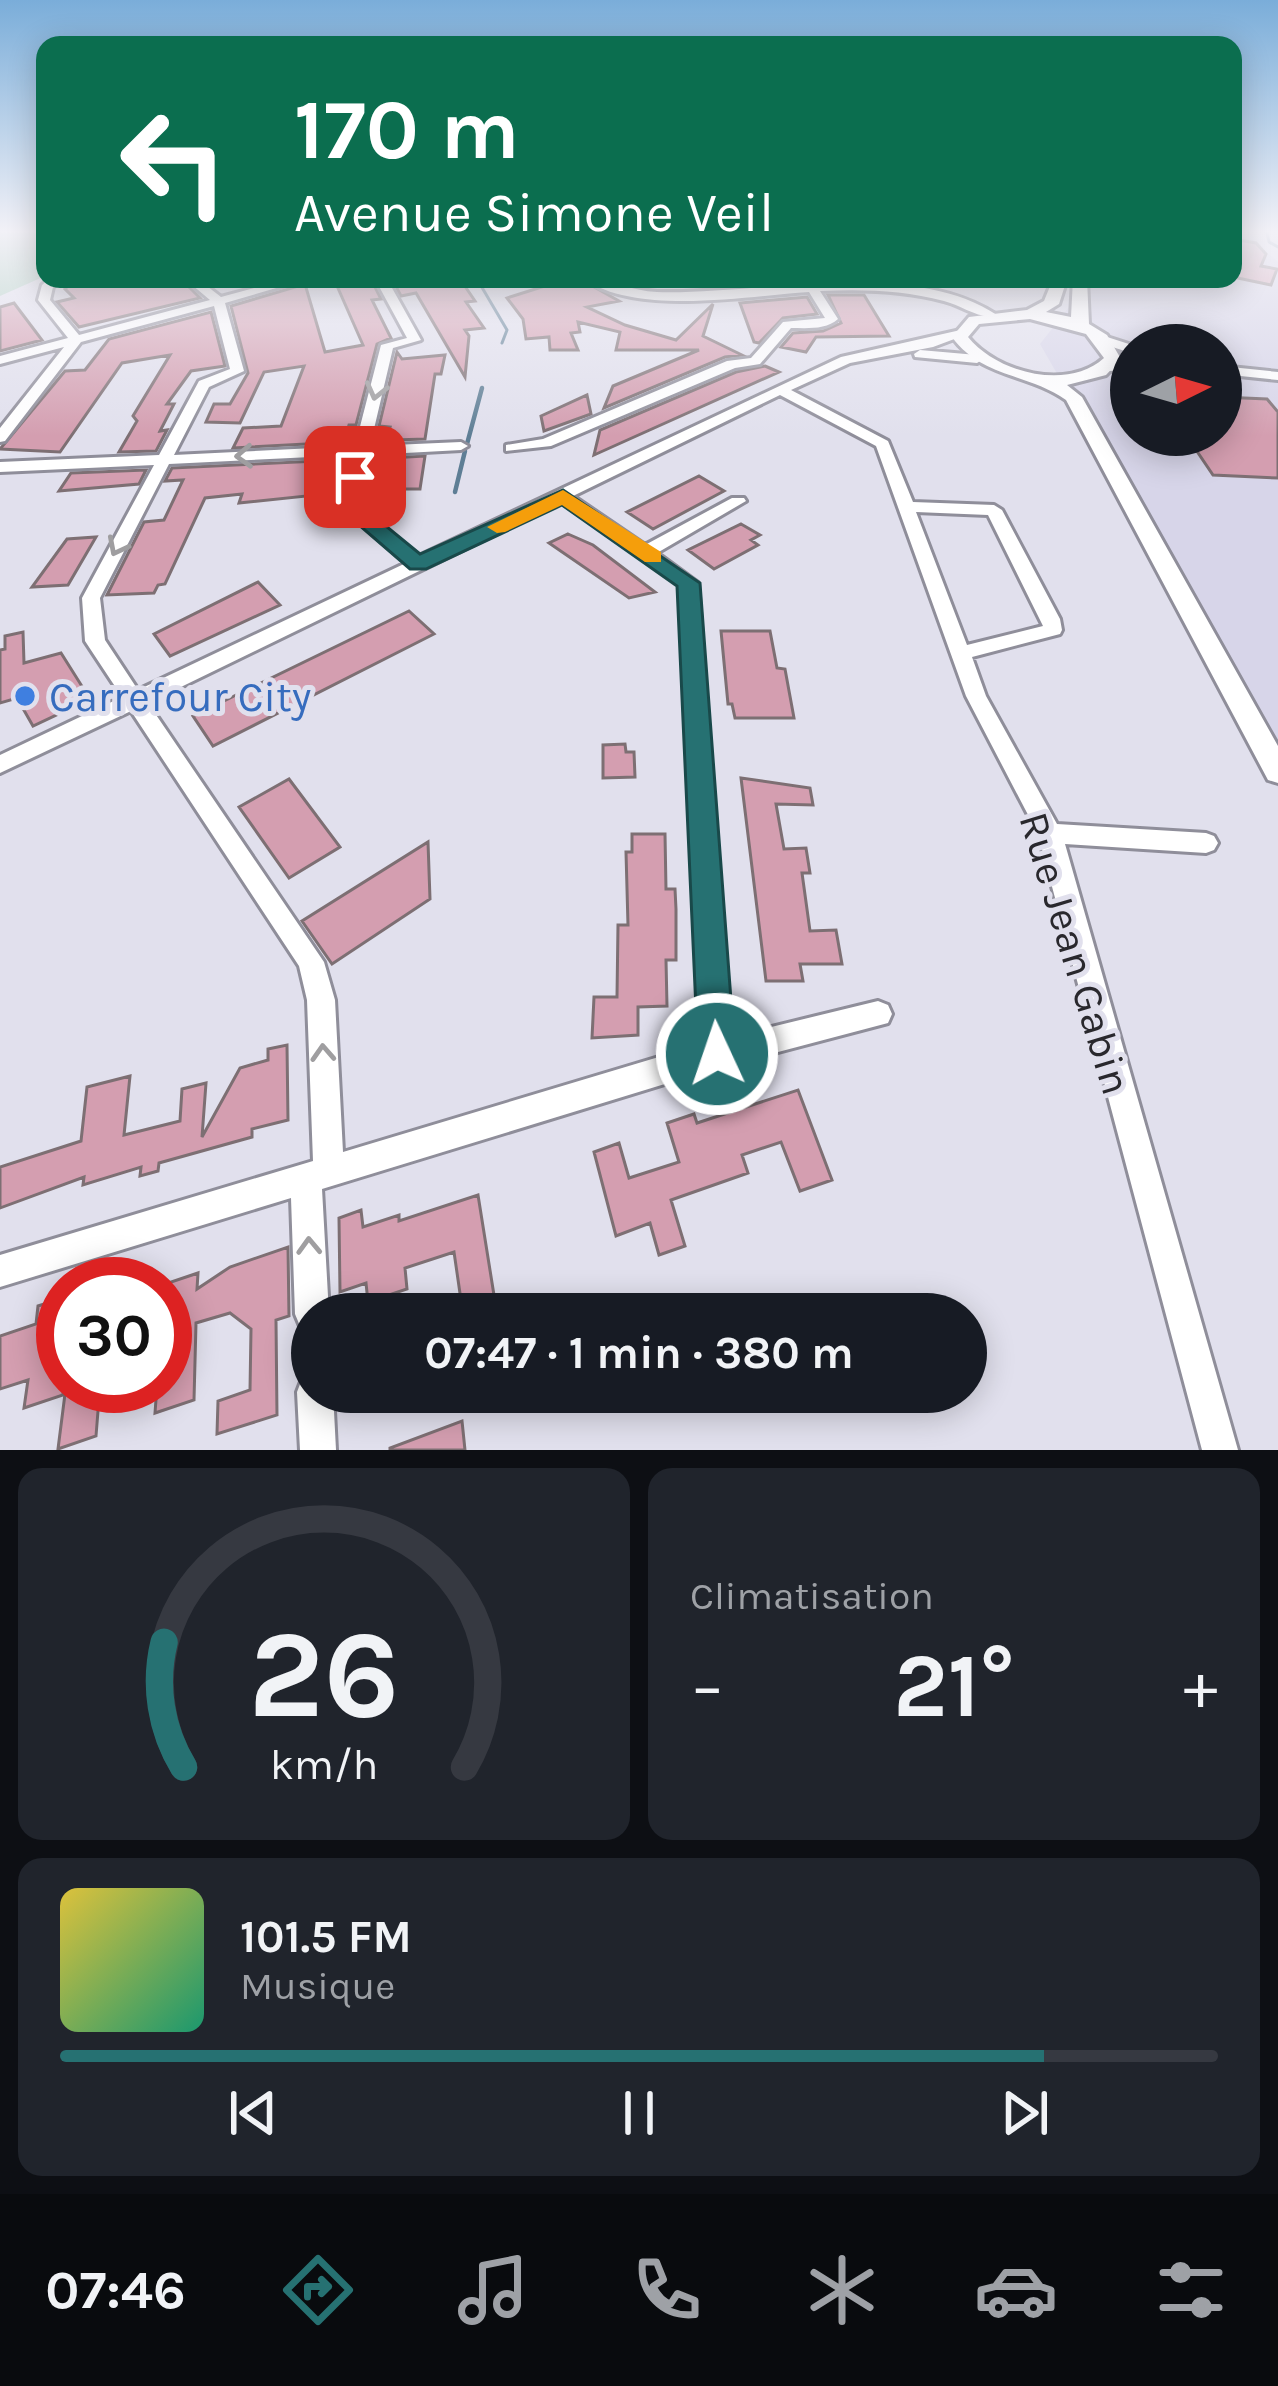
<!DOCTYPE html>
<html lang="fr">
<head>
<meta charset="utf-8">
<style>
  :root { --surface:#171b24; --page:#20242c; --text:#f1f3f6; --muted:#9ea1a6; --line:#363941; --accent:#267172 }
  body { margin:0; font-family:Karla,sans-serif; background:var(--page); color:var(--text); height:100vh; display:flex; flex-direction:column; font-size:45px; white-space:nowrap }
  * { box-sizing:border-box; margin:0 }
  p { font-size:39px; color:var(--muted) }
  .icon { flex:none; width:66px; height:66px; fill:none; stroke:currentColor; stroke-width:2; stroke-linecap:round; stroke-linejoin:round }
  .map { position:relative; height:1450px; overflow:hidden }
  .sheet { display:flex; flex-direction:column; gap:18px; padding:18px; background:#0d0f14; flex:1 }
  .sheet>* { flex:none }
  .banner { position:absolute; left:36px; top:36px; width:1206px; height:252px; border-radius:24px; box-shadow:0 6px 30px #0003; background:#0b6e4f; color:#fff; overflow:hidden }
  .needle { width:78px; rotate:85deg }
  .fabs { position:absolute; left:1110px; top:324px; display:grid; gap:24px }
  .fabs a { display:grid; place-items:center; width:132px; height:132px; border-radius:50%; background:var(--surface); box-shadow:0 6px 30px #0003; font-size:60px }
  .speed { position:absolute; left:36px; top:1257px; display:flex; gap:24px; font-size:60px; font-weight:700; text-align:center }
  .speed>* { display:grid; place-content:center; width:156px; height:156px; border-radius:50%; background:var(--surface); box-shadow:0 6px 30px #0003; line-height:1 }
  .speed .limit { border:18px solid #d22; background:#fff; color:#111 }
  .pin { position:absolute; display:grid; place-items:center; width:102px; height:102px; color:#fff; margin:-51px; border-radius:24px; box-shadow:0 6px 18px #0006 }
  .me { position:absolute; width:132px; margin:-66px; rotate:357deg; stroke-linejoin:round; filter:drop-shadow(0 0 9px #0008) }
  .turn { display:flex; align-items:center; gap:42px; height:252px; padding:0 60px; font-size:54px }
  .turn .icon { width:156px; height:156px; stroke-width:2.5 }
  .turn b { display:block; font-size:84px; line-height:102px }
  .big { font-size:90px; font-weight:700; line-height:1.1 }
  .sheet .card { flex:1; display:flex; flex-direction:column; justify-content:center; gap:18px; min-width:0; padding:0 42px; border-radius:24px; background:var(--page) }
  .sheet .dial { align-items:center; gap:0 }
  .dial svg { height:312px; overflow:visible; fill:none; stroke:var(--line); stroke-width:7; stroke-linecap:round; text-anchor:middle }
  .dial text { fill:var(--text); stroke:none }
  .song { display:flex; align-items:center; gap:36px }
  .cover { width:144px; height:144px; border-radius:18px; background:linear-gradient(135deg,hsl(50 70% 55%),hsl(160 70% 35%)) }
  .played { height:12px; border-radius:6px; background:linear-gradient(90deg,var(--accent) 85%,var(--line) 85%) }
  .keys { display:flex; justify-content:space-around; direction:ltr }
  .heat { display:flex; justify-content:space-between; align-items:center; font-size:66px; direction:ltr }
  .sheet .tiles { flex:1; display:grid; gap:18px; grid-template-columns:1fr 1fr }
  .card:last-child { grid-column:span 2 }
  .trip { position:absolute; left:291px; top:1293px; width:696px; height:120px; border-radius:60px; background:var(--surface); box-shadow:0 6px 30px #0003; font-weight:700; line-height:120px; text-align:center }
  .dock { display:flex; height:192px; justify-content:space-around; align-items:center; background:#090b0e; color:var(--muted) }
  .dock .icon { width:84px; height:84px }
  .dock .on { color:var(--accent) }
  .dock b { font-size:54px; color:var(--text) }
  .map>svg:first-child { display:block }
  .built { fill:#d7d5e9; fill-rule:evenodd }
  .green { fill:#a8cdbb }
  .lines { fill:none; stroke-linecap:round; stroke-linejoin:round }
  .stream-far1 { stroke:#5e7e95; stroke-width:3 }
  .stream { stroke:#5e7e95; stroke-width:4.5 }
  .building { fill:#d49eb0; stroke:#7d6f73; stroke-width:3 }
  .minor-casing { stroke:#8f8e9a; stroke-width:6 }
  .major-casing { stroke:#8f8e9a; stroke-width:6 }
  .minor { fill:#fff; fill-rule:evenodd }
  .major { fill:#fff; fill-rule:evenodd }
  .oneway { stroke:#9f9ea0 }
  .route { fill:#267172; stroke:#19494a; stroke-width:3 }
  .slow { fill:#f59e0b }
  .shop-dot { fill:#3f7fe0; stroke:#e1e0ed; stroke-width:4.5 }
  .labels { text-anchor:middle; stroke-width:10; stroke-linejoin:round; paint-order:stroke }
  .shop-label { font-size:42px; fill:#366cbe; stroke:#e1e0ed; text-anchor:start }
  .street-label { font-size:42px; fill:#29282d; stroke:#e1e0ed }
</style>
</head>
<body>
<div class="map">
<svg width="1278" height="1450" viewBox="0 0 1278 1450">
  <rect width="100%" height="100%" fill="#e1e0ed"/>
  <path class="built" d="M1233 233H1245L1278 262V788L1171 572 1040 344 1091 279H1233ZM1131 345H1221V435H1131Z"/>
  <path class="green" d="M0 233H45V276L0 296Z"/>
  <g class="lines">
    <path class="stream-far1" d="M1267 233 1269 242 1278 247
      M477 279 507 330 502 343"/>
    <path class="stream" d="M467 444 482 388
      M455 492 465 451"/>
  </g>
  <path class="building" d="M1233 239 1256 243 1266 254 1261 266 1277 269 1271 285 1233 277Z
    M75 279H181L200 298 79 327 57 302 74 298 65 289Z
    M334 279H371L381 299 372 300 391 338 377 344 356 425H349L344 442 233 448 243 428 281 426 304 366 264 372 240 423 206 422 214 404H230L248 373 231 306 305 284 325 352 363 345Z
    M392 279H460L475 301 466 302 484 328 465 330 469 336 465 377 416 293 401 296Z
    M567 279H580L619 301 587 307 625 325 676 340 713 304 703 336 742 355 725 357 604 408 613 386 699 350H616L620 332 578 322 580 332 571 333 578 350H550L549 337 526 339 523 319 507 298Z
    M828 295H864L889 336 816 337 806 352 781 347 793 333 823 331 841 323Z
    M807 297 817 314 783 318 759 343 754 342 740 303Z
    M14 303 42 340 0 351V307Z
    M211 312 225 366 191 371 167 404H174L160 431 167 430 156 451 119 452 137 421 133 416 170 355 122 363 60 452 0 449 65 371 85 370 109 339Z
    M397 352 402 359 445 355 441 374H435L425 439 394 440 386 438 390 427 379 426Z
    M765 366 779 372 594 455 600 430 736 372Z
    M587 395 591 414 544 431 541 416Z
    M1221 397 1267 399 1278 412V478L1213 475 1186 435H1221Z
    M425 456 420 489H382L389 458Z
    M339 460 334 479 309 480 307 496 239 503 242 494 205 498 165 584 158 585 154 593 107 595 144 522 164 520 183 480 165 481 172 468Z
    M146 470 139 484 59 491 71 473Z
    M699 476 724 491 653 529 627 512Z
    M741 524 760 535 751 540 758 545 714 569 688 550Z
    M568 534 593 545 655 592 629 598 549 543Z
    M96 537 68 585 32 587 67 539Z
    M258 582 280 605 170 656 154 634Z
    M409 611 434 634 213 746 193 716Z
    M721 631H770L777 668 785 669 794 718H735L732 704H728Z
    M23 632 24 663 61 653 90 699 33 726 17 698 0 703V650L5 649V636Z
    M625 744 626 752H634L635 777 603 778V745Z
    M741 778 810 788 813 805 776 804 784 849 806 848 810 873H802L810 931 836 930 842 964H800L803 981H766Z
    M289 779 340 847 289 878 239 807Z
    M632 834H665L666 889H675L676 909V960H666L667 1006 638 1007V1035L592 1038 594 997H617L618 925H628L626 852H632Z
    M428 842 430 899 332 964 302 921Z
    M287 1045 288 1120 252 1129V1137L159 1163 158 1171 140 1176 141 1167 83 1185 84 1177 0 1208V1167L81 1141 87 1087 130 1076 124 1135 180 1121 182 1089 206 1083 202 1137 240 1068 268 1060V1049Z
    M798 1090 832 1180 800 1191 781 1142 742 1155 748 1173 671 1200 685 1246 659 1255 650 1223 616 1236 594 1152 619 1143 629 1178 679 1162 667 1123 694 1114 697 1123Z
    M478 1195 497 1314H463L454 1252 405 1268 407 1289 368 1302 366 1283 340 1292 339 1218 361 1210 363 1227 399 1215V1221Z
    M288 1247 289 1316 276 1320 277 1415 217 1434 218 1401 250 1390 251 1329 230 1313 196 1323 194 1400 155 1413 157 1386H165V1284L198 1273 197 1289 230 1267Z
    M63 1298V1395L24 1408 28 1380 0 1389V1336L36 1324 38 1306Z
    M66 1386H100L96 1436 58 1449Z
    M462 1421 465 1450H390V1448Z"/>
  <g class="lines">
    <g class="minor-casing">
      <path id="minor" d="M49 279H63L53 287 50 300 79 335 210 300 185 279H198L221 297 288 279H307L225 303 244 371 209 387 174 455 355 446 381 345 407 338 375 279H387L421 340 393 348 370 446 461 442 468 446 461 450 368 455 356 505 419 556 841 357 965 329V335L933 347 850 363 791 390 888 441 913 502 994 505 1002 510 1060 619 1062 630 1060 634 972 657 986 696 1057 824 1206 833 1214 836 1218 843 1214 850 1206 853 1065 844 1238 1450H1202L1038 834 966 696 876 446 780 395 573 496 645 545 732 498H744L746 501 657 553 698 583 730 1037 878 1001 888 1005 892 1014 888 1023 717 1068 322 1189 329 1314H312V1331L300 1326 295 1314 291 1198 0 1287V1255L313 1161 307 1000 299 966 131 711 0 773V755L122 697 85 641 82 598 154 465 0 472V462L159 455 199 381 230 369 214 306 81 342 5 441 0 442V428L64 347 0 364V356L68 338 38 300 42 285ZM353 455 340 506 406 563 138 690 105 640 100 598 169 464ZM561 502 680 585 702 1044 343 1152 335 1000 324 962 148 703ZM916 512 988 515 1043 626 967 645Z
        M584 279C609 279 632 291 657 292 758 295 909 257 997 315 981 321 961 305 944 301 903 290 862 289 820 291L838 319C826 330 807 328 791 328L760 364 735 368 551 446 506 451V445L543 439 727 361 751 358 783 322 825 318 809 292C746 296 637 316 584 279Z
        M1104 336 1132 345 1131 353 1100 343V337Z
        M920 350 977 355 983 359 977 363 915 357 914 354Z
        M1131 362V370L1108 371 1101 367 1108 363Z
        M1221 366 1278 372V380L1221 374Z
        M312 1375V1392H333L336 1450H300L297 1392 302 1379Z"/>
    </g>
    <g class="major-casing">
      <path id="major" d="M1053 279H1067L1059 304 1046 312 1071 317 1073 279H1087L1089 324 1107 335 1121 359 1106 375 1067 385 1082 397 1278 746V783L1268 780 1066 400C1028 373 982 378 952 337L969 317 1027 310 1044 301ZM1030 319 1086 334 1104 358C1068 391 997 373 968 337L979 324Z"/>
    </g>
    <use href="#minor" class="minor"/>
    <use href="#major" class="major"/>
  </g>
  <defs><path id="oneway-chevron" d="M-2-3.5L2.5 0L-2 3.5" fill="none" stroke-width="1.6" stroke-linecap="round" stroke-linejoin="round" transform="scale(3)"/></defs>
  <g class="oneway">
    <use href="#oneway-chevron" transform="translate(376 391) rotate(104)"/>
    <use href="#oneway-chevron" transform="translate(244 456) rotate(177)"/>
    <use href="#oneway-chevron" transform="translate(117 547) rotate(117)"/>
    <use href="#oneway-chevron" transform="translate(323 1053) rotate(-93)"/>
    <use href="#oneway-chevron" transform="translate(309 1246) rotate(-92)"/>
  </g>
  <linearGradient id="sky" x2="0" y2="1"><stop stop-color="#7aadd9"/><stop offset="0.53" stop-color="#f2f1f7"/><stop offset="1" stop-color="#f2f1f7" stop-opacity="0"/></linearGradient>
  <rect width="1278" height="436" fill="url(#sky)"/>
  <path class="route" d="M347 472 365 477 359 504 420 554 563 490 700 583 735 1054 730 1067 717 1072 704 1067 698 1054 677 586 562 505 426 569H410L337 506Z"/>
  <path class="slow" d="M563 490 661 552V562H645L562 505 505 532 497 533 487 527Z"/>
  <circle class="shop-dot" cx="25" cy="696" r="12"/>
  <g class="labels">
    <g class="shop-label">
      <text x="49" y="711">Carrefour City</text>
    </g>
    <g class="street-label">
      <text transform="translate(1076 953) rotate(73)" y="15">Rue Jean Gabin</text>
    </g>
  </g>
</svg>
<div class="fabs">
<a><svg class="needle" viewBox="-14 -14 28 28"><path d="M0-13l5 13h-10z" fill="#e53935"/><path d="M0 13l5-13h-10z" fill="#9ea1a6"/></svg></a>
</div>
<div class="speed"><div class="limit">30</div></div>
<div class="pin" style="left:355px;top:477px;background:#d93025"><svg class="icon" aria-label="arrive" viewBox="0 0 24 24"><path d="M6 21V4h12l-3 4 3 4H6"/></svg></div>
<svg class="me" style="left:717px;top:1054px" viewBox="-20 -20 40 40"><circle r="17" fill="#267172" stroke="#fff" stroke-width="3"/><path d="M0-11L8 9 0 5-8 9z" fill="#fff"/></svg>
<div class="trip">07:47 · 1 min · 380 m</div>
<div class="banner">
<div class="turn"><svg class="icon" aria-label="left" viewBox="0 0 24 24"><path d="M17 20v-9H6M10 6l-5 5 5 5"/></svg><div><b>170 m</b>Avenue Simone Veil</div></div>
</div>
</div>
<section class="sheet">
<div class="tiles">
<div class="card dial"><svg viewBox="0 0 100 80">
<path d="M14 69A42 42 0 1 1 86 69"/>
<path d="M14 69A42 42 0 0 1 9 37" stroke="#267172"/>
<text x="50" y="56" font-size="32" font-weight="700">26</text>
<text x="50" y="72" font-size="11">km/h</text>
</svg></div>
<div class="card"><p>Climatisation</p>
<div class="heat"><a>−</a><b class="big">21°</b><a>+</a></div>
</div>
<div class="card">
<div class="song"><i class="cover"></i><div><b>101.5 FM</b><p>Musique</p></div></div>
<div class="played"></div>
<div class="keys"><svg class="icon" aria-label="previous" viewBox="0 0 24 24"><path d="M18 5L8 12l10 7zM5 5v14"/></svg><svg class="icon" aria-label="pause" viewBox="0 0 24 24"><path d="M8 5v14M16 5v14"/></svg><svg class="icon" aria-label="next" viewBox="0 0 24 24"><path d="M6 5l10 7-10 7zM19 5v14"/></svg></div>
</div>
</div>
</section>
<nav class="dock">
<b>07:46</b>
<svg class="icon on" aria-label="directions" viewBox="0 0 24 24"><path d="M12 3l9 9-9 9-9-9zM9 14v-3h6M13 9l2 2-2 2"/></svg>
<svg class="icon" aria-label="music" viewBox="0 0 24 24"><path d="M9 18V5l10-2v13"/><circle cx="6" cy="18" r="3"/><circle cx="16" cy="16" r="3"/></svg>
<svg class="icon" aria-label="phone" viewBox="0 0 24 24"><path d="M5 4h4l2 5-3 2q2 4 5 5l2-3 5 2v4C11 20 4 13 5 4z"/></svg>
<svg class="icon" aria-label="climate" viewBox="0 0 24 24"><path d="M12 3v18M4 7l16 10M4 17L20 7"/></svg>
<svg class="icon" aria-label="car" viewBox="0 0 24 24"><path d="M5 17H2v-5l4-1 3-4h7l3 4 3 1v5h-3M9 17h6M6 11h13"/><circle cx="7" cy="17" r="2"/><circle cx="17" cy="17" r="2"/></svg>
<svg class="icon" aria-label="filters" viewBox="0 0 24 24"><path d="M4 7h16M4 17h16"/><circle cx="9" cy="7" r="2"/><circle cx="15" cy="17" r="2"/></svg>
</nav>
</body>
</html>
